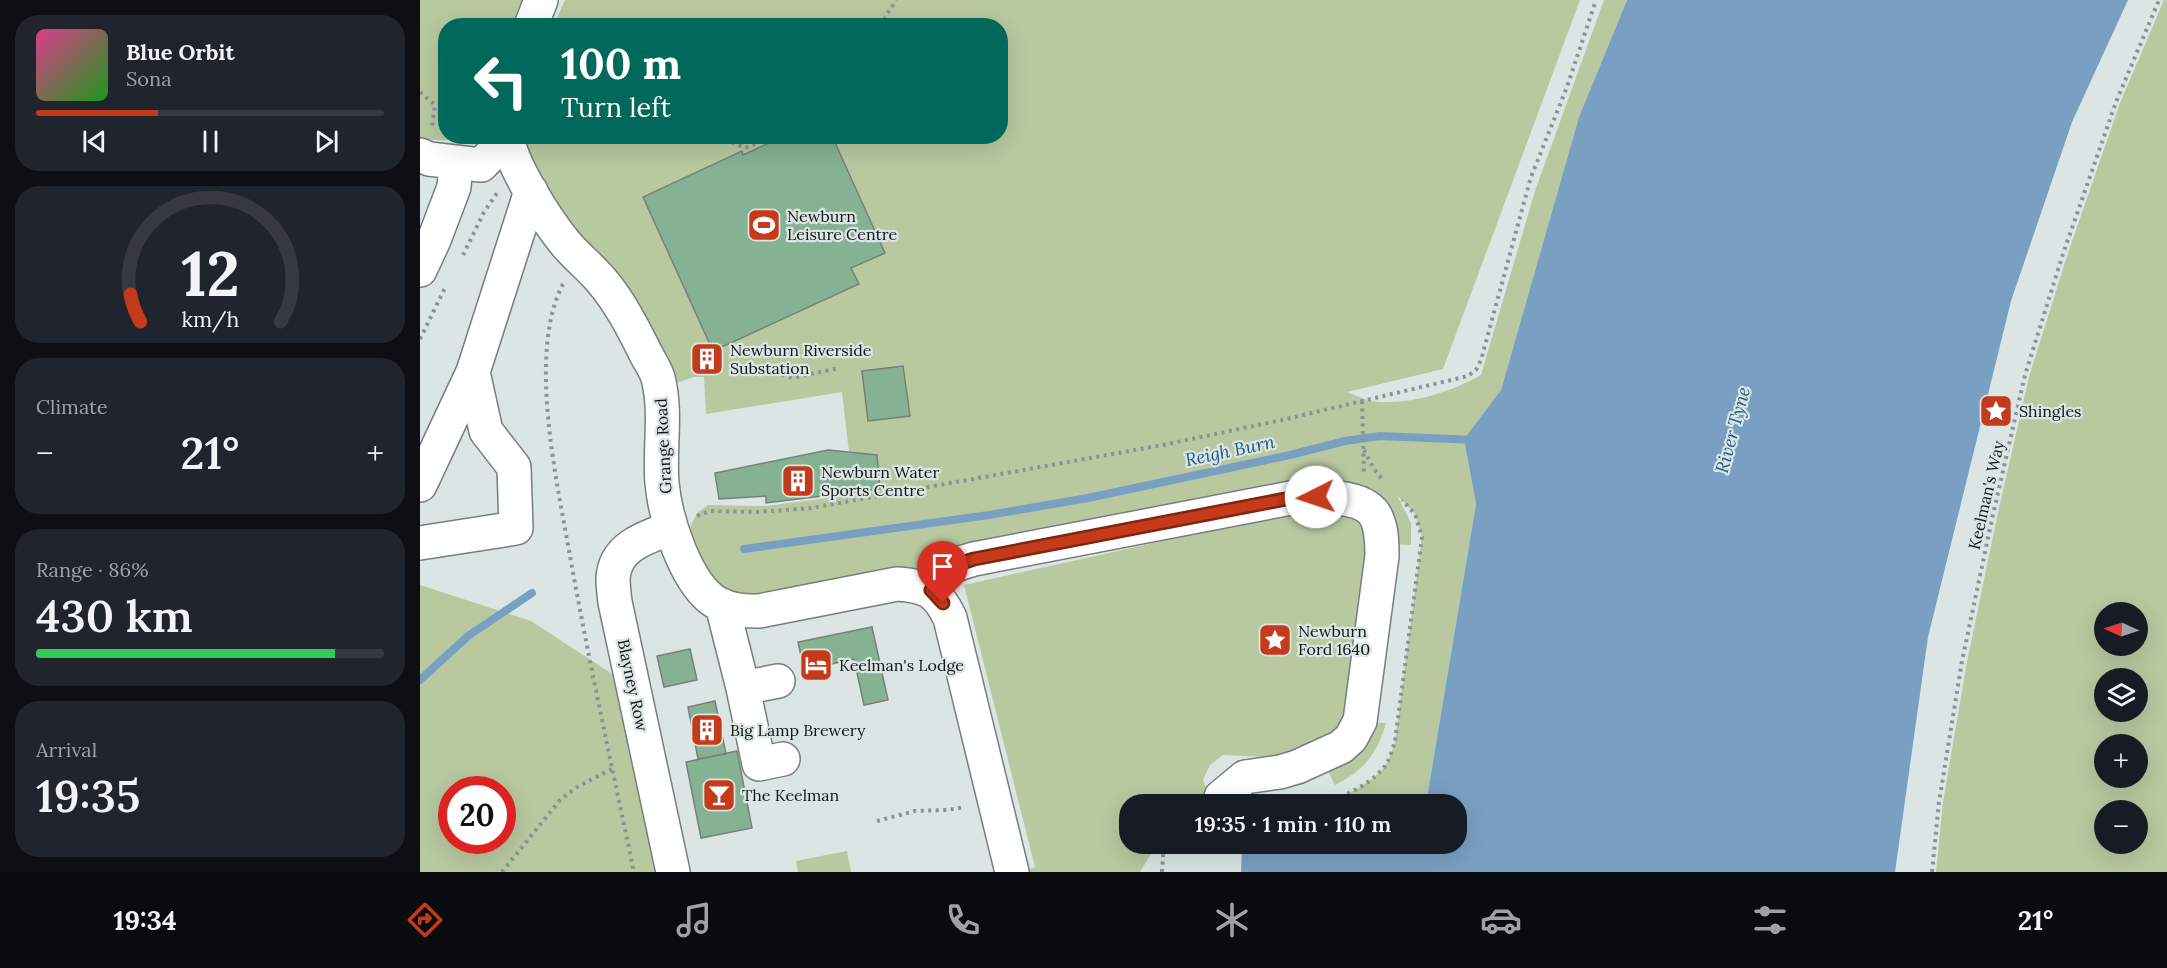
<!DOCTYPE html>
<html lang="en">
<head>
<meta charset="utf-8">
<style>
  :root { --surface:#171b24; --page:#20242c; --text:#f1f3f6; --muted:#9ea1a6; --line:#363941; --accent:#c43a1a }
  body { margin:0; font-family:Lora,serif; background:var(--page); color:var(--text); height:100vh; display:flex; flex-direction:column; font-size:22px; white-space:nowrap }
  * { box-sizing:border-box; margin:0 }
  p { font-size:20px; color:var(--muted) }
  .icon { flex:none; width:33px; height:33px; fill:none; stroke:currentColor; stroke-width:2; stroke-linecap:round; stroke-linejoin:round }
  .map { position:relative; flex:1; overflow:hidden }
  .details { display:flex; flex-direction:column; gap:15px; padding:15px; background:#0d0f14; width:420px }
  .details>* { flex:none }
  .top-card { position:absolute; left:18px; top:18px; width:570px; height:126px; border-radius:24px; box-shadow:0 6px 24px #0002; background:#00695c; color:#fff; overflow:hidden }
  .needle { width:39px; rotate:273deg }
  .fabs { position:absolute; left:1674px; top:602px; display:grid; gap:12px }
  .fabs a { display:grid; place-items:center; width:54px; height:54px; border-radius:50%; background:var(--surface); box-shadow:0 6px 24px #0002; font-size:30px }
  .speed { position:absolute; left:18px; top:776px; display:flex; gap:12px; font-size:30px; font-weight:700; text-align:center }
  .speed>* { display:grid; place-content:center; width:78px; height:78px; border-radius:50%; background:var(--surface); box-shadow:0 6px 24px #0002; line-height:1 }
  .speed .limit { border:9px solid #d22; background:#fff; color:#111 }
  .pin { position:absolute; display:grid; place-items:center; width:51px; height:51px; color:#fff; margin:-62px -26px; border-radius:50% 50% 50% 0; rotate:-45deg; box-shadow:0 0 6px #0007 }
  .pin .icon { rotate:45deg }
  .me { position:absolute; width:66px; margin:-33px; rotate:266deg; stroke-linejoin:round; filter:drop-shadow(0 0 4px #0008) }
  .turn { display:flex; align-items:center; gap:21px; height:126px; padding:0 24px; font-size:27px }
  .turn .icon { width:78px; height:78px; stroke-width:2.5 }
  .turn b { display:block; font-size:42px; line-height:51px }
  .big { font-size:45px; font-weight:600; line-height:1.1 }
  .details .card { flex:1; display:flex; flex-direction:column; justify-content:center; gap:9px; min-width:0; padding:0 21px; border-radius:24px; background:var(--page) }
  .details .dial { align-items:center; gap:0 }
  .dial svg { height:156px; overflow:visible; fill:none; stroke:var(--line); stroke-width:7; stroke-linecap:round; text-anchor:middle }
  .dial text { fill:var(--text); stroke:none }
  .song { display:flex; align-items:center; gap:18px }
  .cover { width:72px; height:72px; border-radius:9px; background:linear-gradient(135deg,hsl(330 70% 55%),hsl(120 70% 35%)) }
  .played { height:6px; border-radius:3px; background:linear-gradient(90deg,var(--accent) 35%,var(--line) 35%) }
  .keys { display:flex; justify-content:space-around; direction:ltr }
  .heat { display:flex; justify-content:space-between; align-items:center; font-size:33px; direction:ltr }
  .charge { height:9px; border-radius:4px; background:linear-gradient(90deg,#34c759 86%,var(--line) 0) }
  .trip { position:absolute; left:699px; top:794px; width:348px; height:60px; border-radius:24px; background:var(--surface); box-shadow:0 6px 24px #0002; font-weight:600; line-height:60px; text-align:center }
  .tab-bar { display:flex; height:96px; justify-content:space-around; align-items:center; background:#090b0e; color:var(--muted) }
  .tab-bar .icon { width:42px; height:42px }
  .tab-bar .selected { color:var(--accent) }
  .tab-bar b { font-size:27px; color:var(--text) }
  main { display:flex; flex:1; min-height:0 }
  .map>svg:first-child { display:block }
  .green { fill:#b8c89f; fill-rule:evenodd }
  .water { fill:#799fc2 }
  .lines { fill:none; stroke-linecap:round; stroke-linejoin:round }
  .stream { stroke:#799fc2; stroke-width:8 }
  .building { fill:#84b293; stroke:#79807b; stroke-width:1.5 }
  .minor-casing { stroke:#757f7e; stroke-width:36 }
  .path { stroke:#8c9493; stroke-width:4; stroke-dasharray:3 4.5; stroke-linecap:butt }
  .minor { stroke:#fff; stroke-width:33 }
  .route-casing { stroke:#7f2611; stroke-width:15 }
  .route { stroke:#c43a1a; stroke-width:10 }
  .labels { text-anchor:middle; stroke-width:4.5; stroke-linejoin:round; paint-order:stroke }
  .poi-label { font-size:16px; fill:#111414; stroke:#dae5e4; text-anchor:start }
  .street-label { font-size:16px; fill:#111414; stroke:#dae5e4 }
  .water-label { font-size:18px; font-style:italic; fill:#215b89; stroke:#dae5e4 }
</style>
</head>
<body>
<main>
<section class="details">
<div class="card">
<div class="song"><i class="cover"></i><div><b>Blue Orbit</b><p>Sona</p></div></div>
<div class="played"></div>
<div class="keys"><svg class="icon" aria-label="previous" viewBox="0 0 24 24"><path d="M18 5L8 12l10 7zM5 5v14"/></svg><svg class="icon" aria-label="pause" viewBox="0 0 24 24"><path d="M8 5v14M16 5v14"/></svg><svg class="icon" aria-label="next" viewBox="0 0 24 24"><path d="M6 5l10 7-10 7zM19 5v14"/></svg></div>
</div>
<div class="card dial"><svg viewBox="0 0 100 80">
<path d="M14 69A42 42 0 1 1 86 69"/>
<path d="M14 69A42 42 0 0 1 9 55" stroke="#c43a1a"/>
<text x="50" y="56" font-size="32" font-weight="700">12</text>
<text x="50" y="72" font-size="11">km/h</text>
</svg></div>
<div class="card"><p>Climate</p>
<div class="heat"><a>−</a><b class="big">21°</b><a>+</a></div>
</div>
<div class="card"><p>Range · 86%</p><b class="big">430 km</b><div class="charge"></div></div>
<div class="card"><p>Arrival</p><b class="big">19:35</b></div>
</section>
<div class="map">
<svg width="1747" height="872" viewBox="0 0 1747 872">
  <rect width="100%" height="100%" fill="#dae5e4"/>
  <path class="green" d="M0 0H103L92 25 26 26V136L43 137 41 140H0Z
    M145 0H1160L1023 369 927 392C936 396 948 401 958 402 993 404 1031 392 1061 375L1115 191 1184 0H1207L1159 117 1081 390 1044 439 1056 504 1007 799 1001 804H899C920 799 955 783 967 763 970 757 973 748 975 741L1002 537 995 514 977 495 991 523V545L967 544 952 508 757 504 528 550 520 563 499 574 341 601 289 589 269 534 271 525 277 513 288 505 346 506 460 491 457 455 429 452 422 392 286 414 284 377H274L253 384 140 212 112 162 105 137 580 136V26L134 25Z
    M1744 0H1747V872H1516L1523 802 1547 662 1577 517 1609 377 1647 256 1700 103ZM1684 612H1718V645H1684ZM1684 678H1718V711H1684ZM1684 744H1718V777H1684ZM1684 810H1718V843H1684Z
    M896 507 931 509 944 531 946 555 927 718 910 740 869 758 803 755 790 765 783 780 788 793 774 804H710V843H738L720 872H602L615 867 544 585Z
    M0 585 111 621 200 679 238 872H0ZM32 789H82V840H32Z
    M945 722 966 723C956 756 945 769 915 785L906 767Z
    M766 843H839L768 851 748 847Z
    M427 851 431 872H378L376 861Z"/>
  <path class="water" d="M1207 0H1708L1652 122 1591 301 1508 637 1475 872H821L822 846 839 843H1036V804H1001L1007 798 1056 504 1044 439 1081 390 1159 117Z"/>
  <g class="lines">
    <path class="stream" d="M324 549 569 515 668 498 870 455 925 441 960 436 1055 440
      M0 680 48 636 112 593"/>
  </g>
  <path class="building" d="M364 136H412L465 253 431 268 439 284 293 351 223 197 322 151 323 155Z
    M292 353 293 363 282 365 281 355Z
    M483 366 490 416 448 421 442 371Z
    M408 450 457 455 460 489 346 503V496L299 499 295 473Z
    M452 627 468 700 444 705 434 659 384 670 378 642Z
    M270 649 277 680 244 687 237 656Z
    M295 701 306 754 278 759 268 707Z
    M317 751 332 828 281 838 266 762Z"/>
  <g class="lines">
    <g class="minor-casing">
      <path id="minor" d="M111 26 121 0
        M87 136C91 165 127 221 146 244 157 257 170 267 181 280 200 302 213 328 226 354 230 362 236 370 238 378 247 412 239 449 242 483 245 517 264 577 291 599 305 610 322 611 339 611L477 584C507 586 517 591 530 618L592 872
        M0 155 9 159 61 165 87 139
        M0 270 14 240 34 187 36 162
        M0 485 53 372 111 191
        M251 528C227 537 195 546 193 578 193 586 194 594 195 602L253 872
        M0 543 96 528 94 467 66 431 53 372
        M511 590C523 570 531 565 554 559L876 497C898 497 947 493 957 519 962 531 962 544 962 556L940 721 931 738 921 747 877 767 860 772 825 777 801 797
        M302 605 323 688 339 764 363 759
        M323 688 358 681"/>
    </g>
    <path class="path" d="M460 26 476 0
      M0 92 15 105 12 128
      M298 136 325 148 354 136
      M43 255 64 212 77 193
      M143 284C107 352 137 482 150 556 169 662 192 767 214 872
      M0 339 25 288
      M333 366 372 378 419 368
      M942 401 944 475
      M944 450 954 469 962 479
      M277 516 290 511 338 512 391 508 743 445 862 420 1048 376 1056 370 1061 360 1111 177 1147 87 1176 0
      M899 804C920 799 955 783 967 763 970 757 973 748 975 741L1002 537 995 514 982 500
      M457 821 495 811 527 810 545 807
      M82 872 140 800 157 787 192 769
      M742 872 744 843
      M1512 872 1519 802 1542 661 1572 519 1605 375 1643 254 1696 102 1739 0"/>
    <use href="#minor" class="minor"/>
  </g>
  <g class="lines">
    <g class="route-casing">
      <path id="route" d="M523 603 511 590C523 570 531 566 554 559L876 497H896"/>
    </g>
    <use href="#route" class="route"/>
  </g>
  <defs>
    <g id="stadium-square" transform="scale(1.725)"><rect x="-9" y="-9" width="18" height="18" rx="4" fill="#c43a1a" stroke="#dae5e4"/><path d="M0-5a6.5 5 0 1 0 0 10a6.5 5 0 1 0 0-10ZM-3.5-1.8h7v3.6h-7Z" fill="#fff"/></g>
    <g id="building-square" transform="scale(1.725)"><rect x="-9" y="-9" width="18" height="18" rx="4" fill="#c43a1a" stroke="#dae5e4"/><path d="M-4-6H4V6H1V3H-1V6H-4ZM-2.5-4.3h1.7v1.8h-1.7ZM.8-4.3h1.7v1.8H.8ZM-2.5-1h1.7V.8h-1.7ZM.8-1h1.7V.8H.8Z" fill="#fff"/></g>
    <g id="sight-square" transform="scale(1.725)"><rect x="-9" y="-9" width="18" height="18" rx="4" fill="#c43a1a" stroke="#dae5e4"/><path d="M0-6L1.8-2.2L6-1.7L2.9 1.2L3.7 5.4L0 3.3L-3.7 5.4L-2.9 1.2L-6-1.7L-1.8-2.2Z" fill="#fff"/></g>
    <g id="hotel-square" transform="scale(1.725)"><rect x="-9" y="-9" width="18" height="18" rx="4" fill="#c43a1a" stroke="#dae5e4"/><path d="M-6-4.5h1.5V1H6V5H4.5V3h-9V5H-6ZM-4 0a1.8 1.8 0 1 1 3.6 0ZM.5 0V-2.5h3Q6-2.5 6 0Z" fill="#fff"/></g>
    <g id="bar-square" transform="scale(1.725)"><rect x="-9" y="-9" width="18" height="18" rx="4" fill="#c43a1a" stroke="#dae5e4"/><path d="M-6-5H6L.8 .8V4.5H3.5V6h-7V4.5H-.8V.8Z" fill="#fff"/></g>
  </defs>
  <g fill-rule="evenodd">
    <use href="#stadium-square" x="344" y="225"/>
    <use href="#building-square" x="287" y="359"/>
    <use href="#sight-square" x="1576" y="411"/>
    <use href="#building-square" x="378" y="481"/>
    <use href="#sight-square" x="855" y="640"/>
    <use href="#hotel-square" x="396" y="665"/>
    <use href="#building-square" x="287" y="730"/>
    <use href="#bar-square" x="299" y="795"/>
  </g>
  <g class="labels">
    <g class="poi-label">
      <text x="367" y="222">Newburn<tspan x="367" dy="18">Leisure Centre</tspan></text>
      <text x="310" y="356">Newburn Riverside<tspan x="310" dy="18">Substation</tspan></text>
      <text x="1599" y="417">Shingles</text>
      <text x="401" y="478">Newburn Water<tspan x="401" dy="18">Sports Centre</tspan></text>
      <text x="878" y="637">Newburn<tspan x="878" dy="18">Ford 1640</tspan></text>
      <text x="419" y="671">Keelman's Lodge</text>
      <text x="310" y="736">Big Lamp Brewery</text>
      <text x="322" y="801">The Keelman</text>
    </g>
    <g class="street-label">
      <text transform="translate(243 446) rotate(-93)" y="6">Grange Road</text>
      <text transform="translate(1566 495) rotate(-77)" y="6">Keelman's Way</text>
      <text transform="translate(213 685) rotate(78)" y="6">Blayney Row</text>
    </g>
    <g class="water-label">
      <text transform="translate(1313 430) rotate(-75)" y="6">River Tyne</text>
      <text transform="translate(810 451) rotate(-12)" y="6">Reigh Burn</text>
    </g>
  </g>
</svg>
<div class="fabs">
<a><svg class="needle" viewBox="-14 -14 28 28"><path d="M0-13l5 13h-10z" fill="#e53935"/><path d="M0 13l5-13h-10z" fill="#9ea1a6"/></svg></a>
<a><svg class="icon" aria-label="layers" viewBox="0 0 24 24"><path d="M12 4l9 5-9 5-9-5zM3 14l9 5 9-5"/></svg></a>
<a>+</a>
<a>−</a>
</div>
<div class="speed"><div class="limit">20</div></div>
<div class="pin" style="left:523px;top:603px;background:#d93025"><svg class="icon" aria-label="arrive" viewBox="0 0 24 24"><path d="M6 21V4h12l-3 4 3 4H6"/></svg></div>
<svg class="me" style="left:896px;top:497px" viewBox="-20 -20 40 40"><circle r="19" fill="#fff"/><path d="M0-13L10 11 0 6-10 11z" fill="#c43a1a"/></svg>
<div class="trip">19:35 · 1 min · 110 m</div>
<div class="top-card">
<div class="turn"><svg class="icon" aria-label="left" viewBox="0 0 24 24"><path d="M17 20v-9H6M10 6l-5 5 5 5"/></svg><div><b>100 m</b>Turn left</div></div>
</div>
</div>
</main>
<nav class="tab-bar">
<b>19:34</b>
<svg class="icon selected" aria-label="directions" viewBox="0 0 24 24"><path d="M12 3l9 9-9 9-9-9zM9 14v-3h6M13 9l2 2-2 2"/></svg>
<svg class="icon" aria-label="music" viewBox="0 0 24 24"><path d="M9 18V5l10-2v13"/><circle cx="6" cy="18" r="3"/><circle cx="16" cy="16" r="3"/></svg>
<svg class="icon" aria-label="phone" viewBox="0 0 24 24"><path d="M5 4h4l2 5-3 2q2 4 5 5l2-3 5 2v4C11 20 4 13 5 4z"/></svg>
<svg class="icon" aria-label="climate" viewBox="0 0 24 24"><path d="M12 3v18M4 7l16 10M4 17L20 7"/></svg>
<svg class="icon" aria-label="car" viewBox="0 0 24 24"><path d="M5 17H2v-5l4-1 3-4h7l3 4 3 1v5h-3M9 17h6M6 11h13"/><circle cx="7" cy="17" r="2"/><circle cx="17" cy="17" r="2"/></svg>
<svg class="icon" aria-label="filters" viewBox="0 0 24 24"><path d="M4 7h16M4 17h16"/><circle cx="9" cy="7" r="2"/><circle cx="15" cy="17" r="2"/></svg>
<b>21°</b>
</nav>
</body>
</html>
